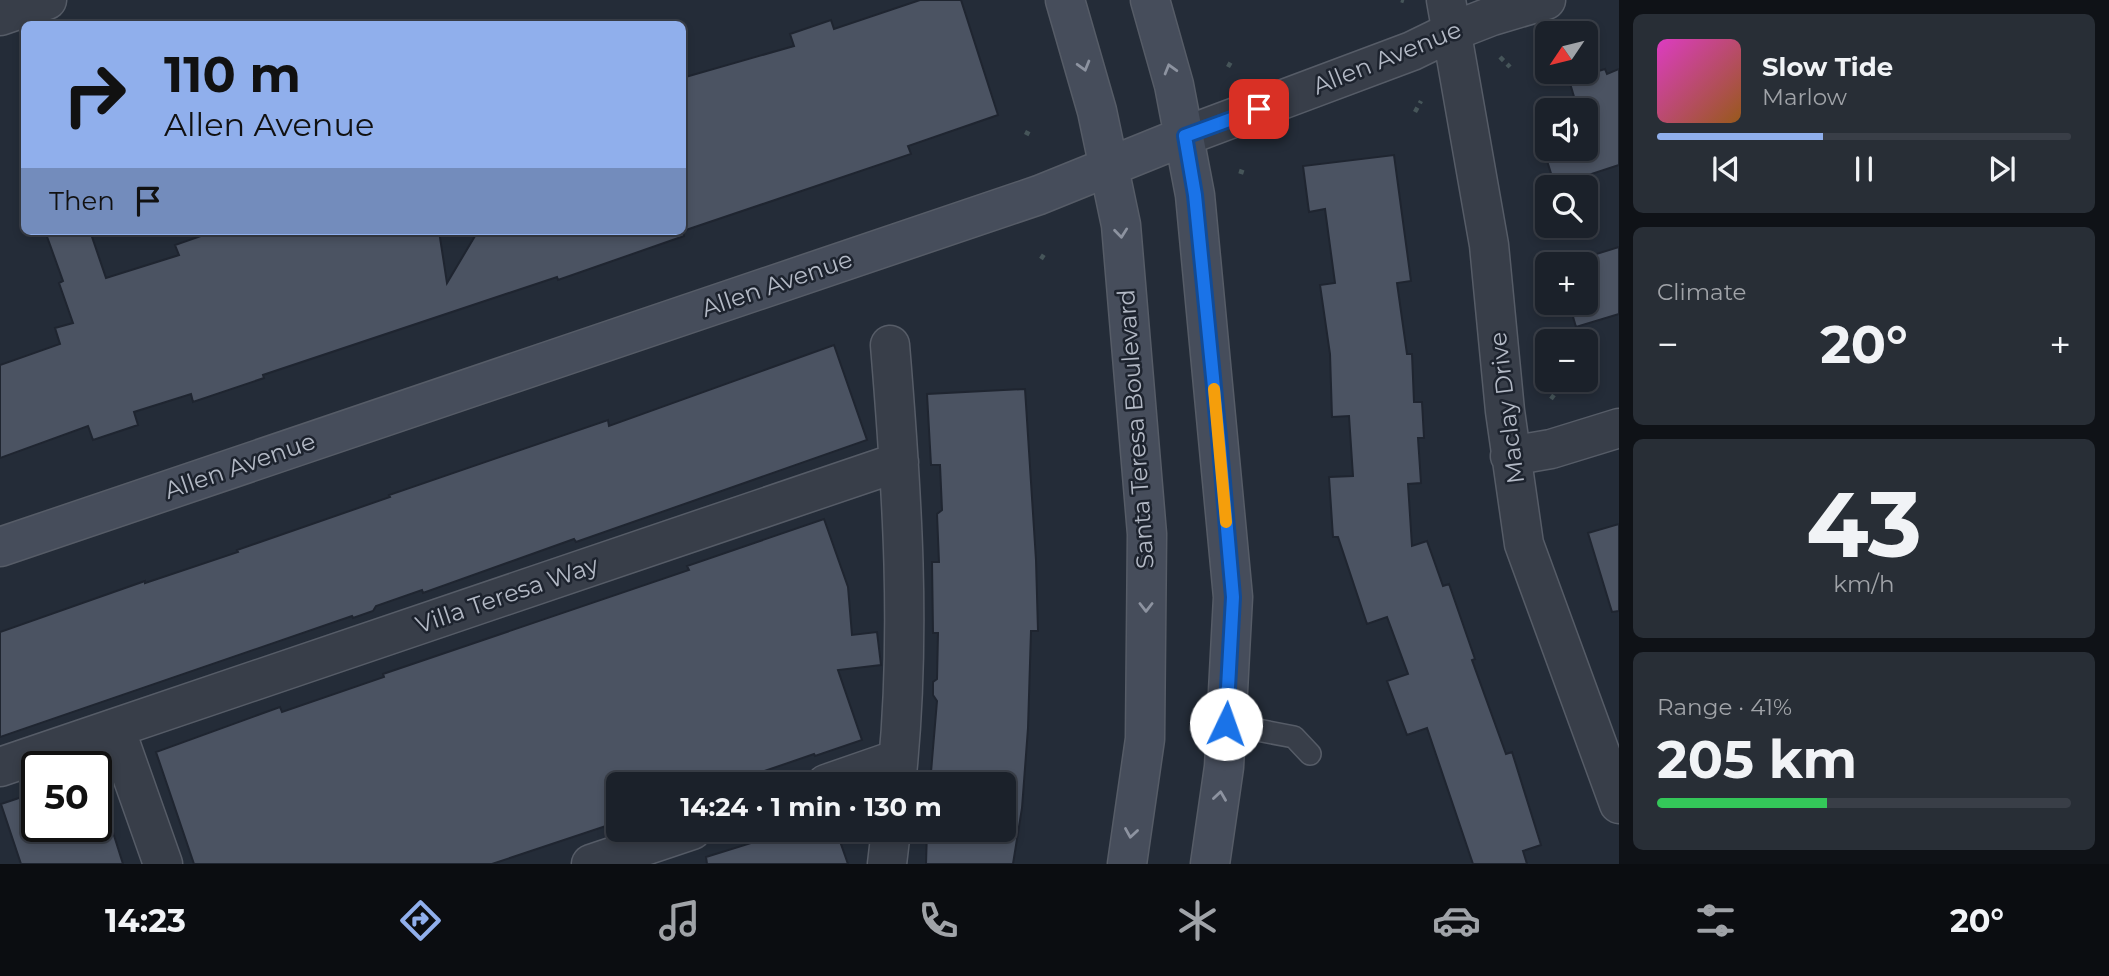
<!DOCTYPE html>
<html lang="en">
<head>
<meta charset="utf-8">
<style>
  :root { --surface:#1b212a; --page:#282e36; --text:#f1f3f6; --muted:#a0a3a8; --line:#393e47; --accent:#90afec }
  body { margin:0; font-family:Montserrat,sans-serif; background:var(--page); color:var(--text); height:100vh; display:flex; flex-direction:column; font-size:26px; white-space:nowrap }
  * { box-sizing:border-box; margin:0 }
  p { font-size:23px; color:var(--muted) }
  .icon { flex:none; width:38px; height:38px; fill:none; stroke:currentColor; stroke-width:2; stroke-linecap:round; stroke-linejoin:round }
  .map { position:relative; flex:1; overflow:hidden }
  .details { display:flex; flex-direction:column; gap:14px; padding:14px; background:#0f1217; width:490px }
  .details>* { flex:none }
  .top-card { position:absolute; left:21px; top:21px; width:665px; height:214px; border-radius:10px; box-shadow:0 4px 10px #0003,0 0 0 2px var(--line); background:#90afec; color:#111; overflow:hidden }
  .needle { width:46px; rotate:235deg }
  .fabs { position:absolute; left:1535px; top:21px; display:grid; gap:14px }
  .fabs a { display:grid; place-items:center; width:63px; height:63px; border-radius:10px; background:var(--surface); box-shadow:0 4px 10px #0003,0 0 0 2px var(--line); font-size:35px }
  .speed { position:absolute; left:21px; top:751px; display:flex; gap:14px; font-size:35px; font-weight:700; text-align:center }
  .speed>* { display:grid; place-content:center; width:91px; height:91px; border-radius:50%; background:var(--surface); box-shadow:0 4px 10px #0003,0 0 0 2px var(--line); line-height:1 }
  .speed .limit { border:4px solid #111; border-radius:10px; background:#fff; color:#111 }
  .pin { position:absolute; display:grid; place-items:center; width:60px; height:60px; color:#fff; margin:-30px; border-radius:14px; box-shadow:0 4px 10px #0006 }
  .me { position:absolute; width:77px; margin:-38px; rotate:3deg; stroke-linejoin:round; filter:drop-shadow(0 0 5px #0008) }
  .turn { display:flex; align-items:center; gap:24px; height:147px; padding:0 28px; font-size:32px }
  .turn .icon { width:91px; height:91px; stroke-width:2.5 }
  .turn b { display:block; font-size:49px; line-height:60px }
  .then { display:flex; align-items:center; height:66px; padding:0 28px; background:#0003; gap:14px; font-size:26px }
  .big { font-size:52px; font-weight:700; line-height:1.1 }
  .details .card { flex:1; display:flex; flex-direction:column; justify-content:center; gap:10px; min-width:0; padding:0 24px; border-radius:10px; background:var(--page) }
  .details .dial { align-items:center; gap:0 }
  .dial b { font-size:91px; line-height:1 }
  .song { display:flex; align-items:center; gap:21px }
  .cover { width:84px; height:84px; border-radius:10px; background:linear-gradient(135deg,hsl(310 70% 55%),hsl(30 70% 35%)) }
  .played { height:7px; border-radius:4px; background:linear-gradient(90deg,var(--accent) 40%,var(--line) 40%) }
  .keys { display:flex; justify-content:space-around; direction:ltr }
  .heat { display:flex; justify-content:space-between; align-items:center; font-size:38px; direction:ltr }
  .charge { height:10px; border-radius:5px; background:linear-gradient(90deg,#34c759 41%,var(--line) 0) }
  .trip { position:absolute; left:606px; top:772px; width:410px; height:70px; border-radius:10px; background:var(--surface); box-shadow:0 4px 10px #0003,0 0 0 2px var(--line); font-weight:700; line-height:70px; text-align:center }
  .tabs { display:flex; height:112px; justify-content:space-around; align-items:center; background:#0b0d11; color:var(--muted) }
  .tabs .icon { width:49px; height:49px }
  .tabs .on { color:var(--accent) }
  .tabs b { font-size:32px; color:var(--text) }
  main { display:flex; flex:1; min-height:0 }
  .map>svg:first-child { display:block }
  .building { fill:#4b5362; stroke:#1f2530; stroke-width:2 }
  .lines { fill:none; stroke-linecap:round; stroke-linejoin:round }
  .lane-casing { stroke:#565c67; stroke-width:24 }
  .street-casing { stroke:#565c67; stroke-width:41 }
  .secondary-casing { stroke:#565c67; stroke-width:41 }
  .path { stroke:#465559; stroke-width:4.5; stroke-dasharray:5 5; stroke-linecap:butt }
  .lane { stroke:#383e49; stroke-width:21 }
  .street { stroke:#383e49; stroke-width:38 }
  .secondary { stroke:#464d5b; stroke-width:38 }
  .oneway { stroke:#8d93a0 }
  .route-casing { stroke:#114b97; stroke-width:18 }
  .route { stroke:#1a73e8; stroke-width:12 }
  .slow { stroke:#f59e0b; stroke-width:12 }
  .labels { text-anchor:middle; stroke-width:5; stroke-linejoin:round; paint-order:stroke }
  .street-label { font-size:24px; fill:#b3b9c5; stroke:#1d232e }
</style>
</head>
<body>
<main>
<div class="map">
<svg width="1619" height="864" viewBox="0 0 1619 864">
  <rect width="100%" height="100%" fill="#242c38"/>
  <path class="building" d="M920 0H961L998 115 908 146 911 154 683 231 684 236 601 265 558 280 557 277 263 375 264 378 193 402 191 394 134 412 138 425 93 440 88 426 0 458V365L60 344 55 328 73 323 59 283 63 281 45 231H90L106 278 179 255 175 245 215 231H439L447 283 478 231H682V78L794 46 790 34 831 20 834 29Z
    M1605 69 1607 74 1619 69V165L1555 186 1536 126 1547 122V149H1586V110H1578L1569 80Z
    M1394 155 1411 281 1397 283 1407 354H1412L1414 402H1422L1424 438H1418L1421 483 1408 484 1412 546 1427 541 1443 586 1449 584 1475 659 1472 660 1506 754 1512 752 1541 845 1523 851 1527 864H1473L1427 728 1407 735 1387 681 1408 674 1387 617 1367 624 1338 537H1333L1329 477 1353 476 1349 416 1332 417 1330 354 1320 285 1335 283 1325 209 1309 212 1303 166Z
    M1619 247V314L1576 327 1569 303H1586V264H1564Z
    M834 345 867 440 576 542 574 539 423 593 422 590 376 606 373 611 353 618 352 616 0 737V632L145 581V583L238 552 237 550 390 497 389 495 608 420 609 426Z
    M1025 389 1036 560 1038 631H1031L1028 728 1022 808 1013 864H926L927 830H1003V784H930L937 701 933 695V682L937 679 938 633H933L932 562H939L937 514 942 510 940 465H931L927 394Z
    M824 519 848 587 852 635 877 632 881 665 838 670 862 740 815 756 814 754 727 784H618V822L492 864H194L156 752 280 707 282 712 384 677 383 674 689 570 687 566Z
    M1619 524V611L1612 612 1588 533Z
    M37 792V826H111L123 864H21L1 804Z
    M785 830H836L848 864H707L706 857 767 838 766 836Z"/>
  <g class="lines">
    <g class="lane-casing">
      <path id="lane" d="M1226 724 1294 737 1310 754"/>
    </g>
    <g class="street-casing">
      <path id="street" d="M1446 0 1489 245 1505 411 1524 544 1619 804
        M0 16 47 0
        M1185 136 1412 51 1451 32 1492 16 1546 0
        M890 345C902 490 912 638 896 784
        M1510 456 1551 449 1619 428
        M115 728 163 864
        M0 767 899 462
        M826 784 898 759
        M591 864 692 830
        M887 864 891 830"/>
    </g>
    <g class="secondary-casing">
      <path id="secondary" d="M1065 0 1097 111 1121 225 1147 534 1145 739 1127 864
        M1150 0 1174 85 1195 195 1233 597 1224 767 1210 864
        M0 547 1039 195 1185 136"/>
    </g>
    <path class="path" d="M1401 0 1404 1
      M1500 57 1510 67
      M1228 67 1232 60
      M1415 112 1421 101
      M1025 132 1033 136
      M1239 171 1248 174
      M1041 259 1045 253
      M1551 399 1559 388"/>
    <use href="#lane" class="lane"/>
    <use href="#street" class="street"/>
    <use href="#secondary" class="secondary"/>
  </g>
  <defs><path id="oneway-chevron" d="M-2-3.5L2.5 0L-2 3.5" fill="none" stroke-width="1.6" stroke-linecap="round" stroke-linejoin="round" transform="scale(1.75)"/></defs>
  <g class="oneway">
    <use href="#oneway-chevron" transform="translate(1084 66) rotate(74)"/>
    <use href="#oneway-chevron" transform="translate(1170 69) rotate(-106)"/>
    <use href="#oneway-chevron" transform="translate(1121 233) rotate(84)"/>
    <use href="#oneway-chevron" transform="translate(1146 607) rotate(90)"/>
    <use href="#oneway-chevron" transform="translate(1220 796) rotate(-82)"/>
    <use href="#oneway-chevron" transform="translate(1131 833) rotate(99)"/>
  </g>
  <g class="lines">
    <g class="route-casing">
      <path id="route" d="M1226 724 1233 597 1220 448 1195 195 1185 136 1259 109"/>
    </g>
    <use href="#route" class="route"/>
    <path class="slow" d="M1214 389 1226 522"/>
  </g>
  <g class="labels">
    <g class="street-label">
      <text transform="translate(1387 58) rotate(-22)" y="8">Allen Avenue</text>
      <text transform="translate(777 284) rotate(-19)" y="8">Allen Avenue</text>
      <text transform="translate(1507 408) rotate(-97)" y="8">Maclay Drive</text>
      <text transform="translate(1136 429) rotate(-94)" y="8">Santa Teresa Boulevard</text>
      <text transform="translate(240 466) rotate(-19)" y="8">Allen Avenue</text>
      <text transform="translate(507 595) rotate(-19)" y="8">Villa Teresa Way</text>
    </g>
  </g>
</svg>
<div class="fabs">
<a><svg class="needle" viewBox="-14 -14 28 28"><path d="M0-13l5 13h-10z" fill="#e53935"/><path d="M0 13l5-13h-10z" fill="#a0a3a8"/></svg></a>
<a><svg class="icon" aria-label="sound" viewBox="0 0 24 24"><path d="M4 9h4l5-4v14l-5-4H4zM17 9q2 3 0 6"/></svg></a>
<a><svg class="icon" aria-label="search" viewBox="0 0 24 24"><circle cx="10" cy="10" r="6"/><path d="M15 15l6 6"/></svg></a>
<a>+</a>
<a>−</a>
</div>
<div class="speed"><div class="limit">50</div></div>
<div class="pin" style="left:1259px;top:109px;background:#d93025"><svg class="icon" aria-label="arrive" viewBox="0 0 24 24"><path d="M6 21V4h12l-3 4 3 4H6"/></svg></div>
<svg class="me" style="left:1226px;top:724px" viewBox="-20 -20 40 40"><circle r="19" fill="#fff"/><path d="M0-13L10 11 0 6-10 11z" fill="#1a73e8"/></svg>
<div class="trip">14:24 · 1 min · 130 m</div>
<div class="top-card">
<div class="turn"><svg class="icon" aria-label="right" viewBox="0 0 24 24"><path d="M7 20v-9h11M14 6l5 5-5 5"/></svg><div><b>110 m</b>Allen Avenue</div></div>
<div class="then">Then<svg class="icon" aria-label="arrive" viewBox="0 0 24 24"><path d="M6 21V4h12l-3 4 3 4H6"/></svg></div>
</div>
</div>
<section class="details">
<div class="card">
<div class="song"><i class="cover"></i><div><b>Slow Tide</b><p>Marlow</p></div></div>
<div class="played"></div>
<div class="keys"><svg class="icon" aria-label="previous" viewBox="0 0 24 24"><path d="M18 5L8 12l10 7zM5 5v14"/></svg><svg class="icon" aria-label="pause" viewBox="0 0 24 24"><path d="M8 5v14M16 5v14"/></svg><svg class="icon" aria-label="next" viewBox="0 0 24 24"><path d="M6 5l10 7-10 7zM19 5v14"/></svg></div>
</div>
<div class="card"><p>Climate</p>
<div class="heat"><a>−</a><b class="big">20°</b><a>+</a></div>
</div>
<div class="card dial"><b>43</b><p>km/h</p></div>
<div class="card"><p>Range · 41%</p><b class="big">205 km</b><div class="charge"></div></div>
</section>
</main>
<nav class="tabs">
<b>14:23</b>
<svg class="icon on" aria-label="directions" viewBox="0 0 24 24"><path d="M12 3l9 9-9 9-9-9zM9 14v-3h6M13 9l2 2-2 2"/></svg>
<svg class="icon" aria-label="music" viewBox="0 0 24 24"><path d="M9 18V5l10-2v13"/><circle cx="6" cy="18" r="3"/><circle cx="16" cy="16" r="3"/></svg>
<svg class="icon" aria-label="phone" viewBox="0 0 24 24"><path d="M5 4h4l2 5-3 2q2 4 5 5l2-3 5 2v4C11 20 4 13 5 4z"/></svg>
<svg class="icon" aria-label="climate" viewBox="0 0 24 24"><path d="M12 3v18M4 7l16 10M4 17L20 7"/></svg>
<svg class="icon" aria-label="car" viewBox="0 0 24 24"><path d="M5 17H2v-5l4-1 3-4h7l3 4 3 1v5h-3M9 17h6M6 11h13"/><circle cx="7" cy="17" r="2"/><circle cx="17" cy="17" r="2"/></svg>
<svg class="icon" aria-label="filters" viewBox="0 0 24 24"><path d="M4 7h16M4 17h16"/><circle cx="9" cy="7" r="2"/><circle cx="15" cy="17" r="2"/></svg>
<b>20°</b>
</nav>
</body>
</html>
